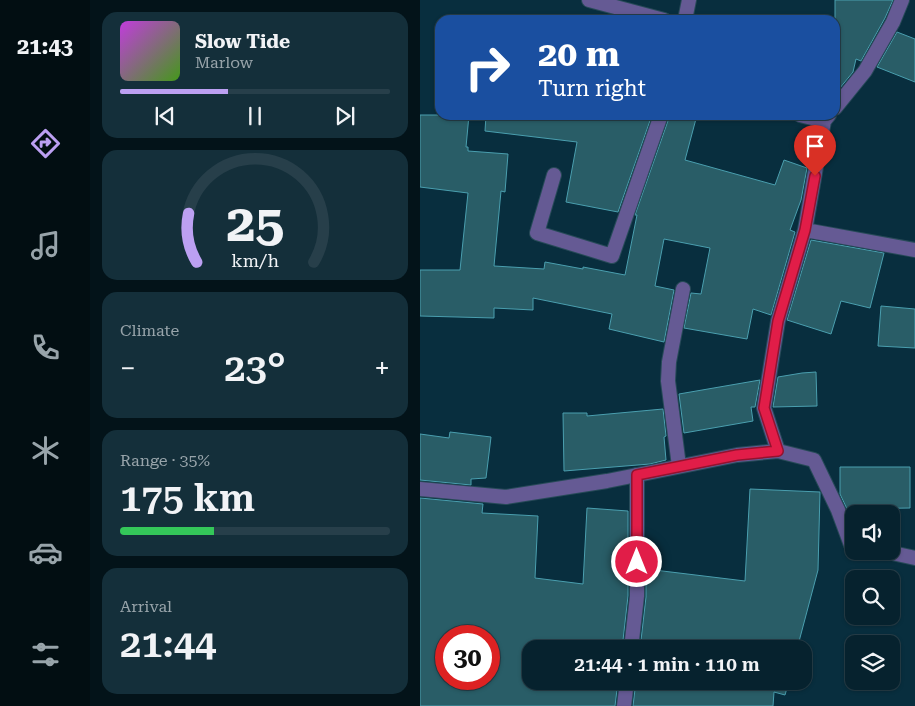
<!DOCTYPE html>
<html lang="en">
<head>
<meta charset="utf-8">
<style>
  :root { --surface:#06222e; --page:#142f3a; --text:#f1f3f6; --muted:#98a4aa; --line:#273f4a; --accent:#bca0f2 }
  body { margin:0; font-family:"Roboto Serif",serif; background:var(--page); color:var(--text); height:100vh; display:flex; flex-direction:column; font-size:19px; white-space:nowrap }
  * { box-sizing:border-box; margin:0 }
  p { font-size:16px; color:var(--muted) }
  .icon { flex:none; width:28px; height:28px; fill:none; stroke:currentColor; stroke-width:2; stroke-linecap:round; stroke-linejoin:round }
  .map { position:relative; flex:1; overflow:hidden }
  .details { display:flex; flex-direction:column; gap:12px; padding:12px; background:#031319; width:330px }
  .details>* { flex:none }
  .banner { position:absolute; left:15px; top:15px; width:405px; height:105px; border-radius:15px; box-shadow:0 1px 4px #0004,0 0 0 1px var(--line); background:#1a4fa0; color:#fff; overflow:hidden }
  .tools { position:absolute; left:425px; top:505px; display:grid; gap:10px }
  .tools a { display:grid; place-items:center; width:55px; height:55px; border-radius:10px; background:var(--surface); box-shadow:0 1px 4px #0004,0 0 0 1px var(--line); font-size:25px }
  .speed { position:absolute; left:15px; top:625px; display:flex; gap:10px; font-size:25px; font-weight:700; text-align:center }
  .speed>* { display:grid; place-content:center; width:65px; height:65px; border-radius:50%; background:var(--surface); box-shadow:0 1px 4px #0004,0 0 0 1px var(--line); line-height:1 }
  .speed .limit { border:8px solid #d22; background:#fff; color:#111 }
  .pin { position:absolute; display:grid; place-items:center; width:42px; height:42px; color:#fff; margin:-51px -21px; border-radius:50% 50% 50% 0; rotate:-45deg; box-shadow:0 0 5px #0007 }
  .pin .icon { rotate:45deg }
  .me { position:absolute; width:55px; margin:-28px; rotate:0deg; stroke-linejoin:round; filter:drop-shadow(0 0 4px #0008) }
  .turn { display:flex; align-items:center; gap:18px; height:105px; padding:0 20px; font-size:22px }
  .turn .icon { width:65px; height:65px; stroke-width:2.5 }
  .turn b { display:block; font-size:35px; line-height:42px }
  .big { font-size:38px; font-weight:600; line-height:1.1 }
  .details .card { flex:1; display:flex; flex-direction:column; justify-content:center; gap:8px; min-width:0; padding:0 18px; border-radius:15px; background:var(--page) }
  .details .dial { align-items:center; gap:0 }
  .dial svg { height:130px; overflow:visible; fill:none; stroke:var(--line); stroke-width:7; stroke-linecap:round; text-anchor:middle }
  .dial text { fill:var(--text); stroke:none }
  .song { display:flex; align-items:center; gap:15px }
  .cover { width:60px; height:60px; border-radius:8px; background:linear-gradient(135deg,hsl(290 70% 55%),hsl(100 70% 35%)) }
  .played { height:5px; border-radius:2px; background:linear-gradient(90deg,var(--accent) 40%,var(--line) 40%) }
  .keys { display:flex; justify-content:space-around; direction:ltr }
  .heat { display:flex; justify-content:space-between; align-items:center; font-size:28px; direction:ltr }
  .charge { height:8px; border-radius:4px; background:linear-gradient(90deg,#34c759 35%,var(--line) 0) }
  .trip { position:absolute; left:102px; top:640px; width:290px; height:50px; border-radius:15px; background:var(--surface); box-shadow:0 1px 4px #0004,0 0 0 1px var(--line); font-weight:600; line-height:50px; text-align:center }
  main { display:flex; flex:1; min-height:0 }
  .dock { display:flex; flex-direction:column; width:90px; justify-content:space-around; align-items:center; background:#020e12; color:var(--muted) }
  .dock .icon { width:35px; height:35px }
  .dock .current { color:var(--accent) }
  .dock b { font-size:22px; color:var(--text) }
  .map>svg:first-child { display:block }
  .building { fill:#295d67; stroke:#4a9faf; fill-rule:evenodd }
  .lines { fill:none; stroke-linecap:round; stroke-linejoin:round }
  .minor-casing { stroke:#274a58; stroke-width:16 }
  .tertiary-casing { stroke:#274a58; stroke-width:16 }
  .minor { stroke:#655a94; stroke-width:14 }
  .tertiary { stroke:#655a94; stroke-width:14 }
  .route-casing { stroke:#92132f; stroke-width:12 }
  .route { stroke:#e11d48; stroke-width:9 }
</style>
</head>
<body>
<main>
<nav class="dock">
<b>21:43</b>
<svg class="icon current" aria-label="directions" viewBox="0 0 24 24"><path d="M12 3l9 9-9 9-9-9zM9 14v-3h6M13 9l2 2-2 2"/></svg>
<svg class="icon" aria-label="music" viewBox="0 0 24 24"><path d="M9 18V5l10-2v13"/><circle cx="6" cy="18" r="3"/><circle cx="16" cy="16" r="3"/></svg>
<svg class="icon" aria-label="phone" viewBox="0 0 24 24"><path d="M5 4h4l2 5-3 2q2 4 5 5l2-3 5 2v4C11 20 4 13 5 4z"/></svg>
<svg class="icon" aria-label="climate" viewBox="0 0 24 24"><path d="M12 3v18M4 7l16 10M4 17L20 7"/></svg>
<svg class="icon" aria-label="car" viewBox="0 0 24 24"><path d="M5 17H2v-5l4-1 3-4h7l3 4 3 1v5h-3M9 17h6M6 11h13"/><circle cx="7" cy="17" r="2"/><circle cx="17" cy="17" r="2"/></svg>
<svg class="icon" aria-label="filters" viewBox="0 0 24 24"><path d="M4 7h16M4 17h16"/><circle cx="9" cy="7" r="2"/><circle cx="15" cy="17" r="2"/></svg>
</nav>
<section class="details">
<div class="card">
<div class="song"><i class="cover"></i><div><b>Slow Tide</b><p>Marlow</p></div></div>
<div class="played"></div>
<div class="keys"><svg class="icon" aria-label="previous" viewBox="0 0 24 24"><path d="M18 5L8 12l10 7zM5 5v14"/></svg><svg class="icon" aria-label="pause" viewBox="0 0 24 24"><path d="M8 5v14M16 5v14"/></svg><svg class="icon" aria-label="next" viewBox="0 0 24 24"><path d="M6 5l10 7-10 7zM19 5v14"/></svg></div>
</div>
<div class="card dial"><svg viewBox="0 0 100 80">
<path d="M14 69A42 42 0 1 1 86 69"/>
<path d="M14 69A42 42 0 0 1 9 39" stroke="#bca0f2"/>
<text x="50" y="56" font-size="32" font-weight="700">25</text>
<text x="50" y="72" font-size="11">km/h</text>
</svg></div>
<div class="card"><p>Climate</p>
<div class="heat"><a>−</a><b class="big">23°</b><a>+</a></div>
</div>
<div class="card"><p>Range · 35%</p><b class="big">175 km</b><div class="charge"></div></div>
<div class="card"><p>Arrival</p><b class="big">21:44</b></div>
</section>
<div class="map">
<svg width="495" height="706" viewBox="0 0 495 706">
  <rect width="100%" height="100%" fill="#082e3e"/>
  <path class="building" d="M415 0H473L465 18 441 61 436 59 433 72 415 94Z
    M477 32 495 39V82L457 67Z
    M0 115H49L46 147H48V151L88 154 85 192 81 191 74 266 124 269 125 262 163 269V267L205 275 217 215H215L250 115H277L265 160 355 185 364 160 387 168 381 200 370 230 375 232 351 315 333 309 327 339 264 328 271 293 281 294 290 248 244 239 235 286 254 290 244 342 189 329 192 314 113 298V310L74 308V318L0 316V270H40L48 193 0 187Z
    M66 115H232L198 212 146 202 157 142 65 131Z
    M391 240 464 253 450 308 421 301 411 334 367 320Z
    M461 306 495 309V348L458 346Z
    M396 372 397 406 353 407 358 377 382 373Z
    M340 380 335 407H331L333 421 264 433 259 394Z
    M243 409 246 436 244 437 246 460 230 464 144 471 143 413H167V416Z
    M30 432 71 437 66 478 51 479V485L0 480V434L29 438Z
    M420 467H490V508L427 509 420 494Z
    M330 489 400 492 398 570 377 649H220L226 597V569L325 581Z
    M0 498 63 504 62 513 118 516 115 578 163 584 167 508 208 511V596L202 649H111V681H198L195 706H0ZM26 636H69V679H26Z
    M216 681H369L365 695 354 692 353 706H213Z"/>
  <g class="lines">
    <g class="minor-casing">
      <path id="minor" d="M169 0 244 20
        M265 20 269 0
        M415 108 445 71 473 22 482 0
        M380 115 404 121
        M134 175 117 233 192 256 241 115
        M385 230 495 250
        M358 451 344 408 358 321 385 230 404 121 409 115
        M259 466 248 381 249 362 263 289
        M211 649 217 596V475
        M204 706 207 681"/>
    </g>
    <g class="tertiary-casing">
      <path id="tertiary" d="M0 489 86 497 187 481 317 455 358 451 394 460 418 510 431 545H434
        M463 551 495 558"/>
    </g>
    <use href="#minor" class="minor"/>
    <use href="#tertiary" class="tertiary"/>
  </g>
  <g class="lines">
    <g class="route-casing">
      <path id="route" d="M217 562V475L317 455 358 451 344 408 358 321 385 230 395 176"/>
    </g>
    <use href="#route" class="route"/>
  </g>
</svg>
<div class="tools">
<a><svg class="icon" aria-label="sound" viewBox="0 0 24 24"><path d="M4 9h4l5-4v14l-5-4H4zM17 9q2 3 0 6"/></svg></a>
<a><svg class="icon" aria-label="search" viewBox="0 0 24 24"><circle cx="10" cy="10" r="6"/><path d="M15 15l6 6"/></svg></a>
<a><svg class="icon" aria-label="layers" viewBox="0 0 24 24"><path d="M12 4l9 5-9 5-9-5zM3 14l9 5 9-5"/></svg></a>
</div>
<div class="speed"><div class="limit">30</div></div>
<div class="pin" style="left:395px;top:176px;background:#d93025"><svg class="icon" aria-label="arrive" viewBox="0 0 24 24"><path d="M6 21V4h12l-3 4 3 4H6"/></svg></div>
<svg class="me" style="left:217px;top:562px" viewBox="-20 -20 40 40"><circle r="17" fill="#e11d48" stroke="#fff" stroke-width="3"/><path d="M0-11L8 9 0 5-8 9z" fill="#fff"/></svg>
<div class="trip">21:44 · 1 min · 110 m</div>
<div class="banner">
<div class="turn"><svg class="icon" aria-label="right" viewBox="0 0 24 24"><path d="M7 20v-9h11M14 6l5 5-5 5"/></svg><div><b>20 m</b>Turn right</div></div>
</div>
</div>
</main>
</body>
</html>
